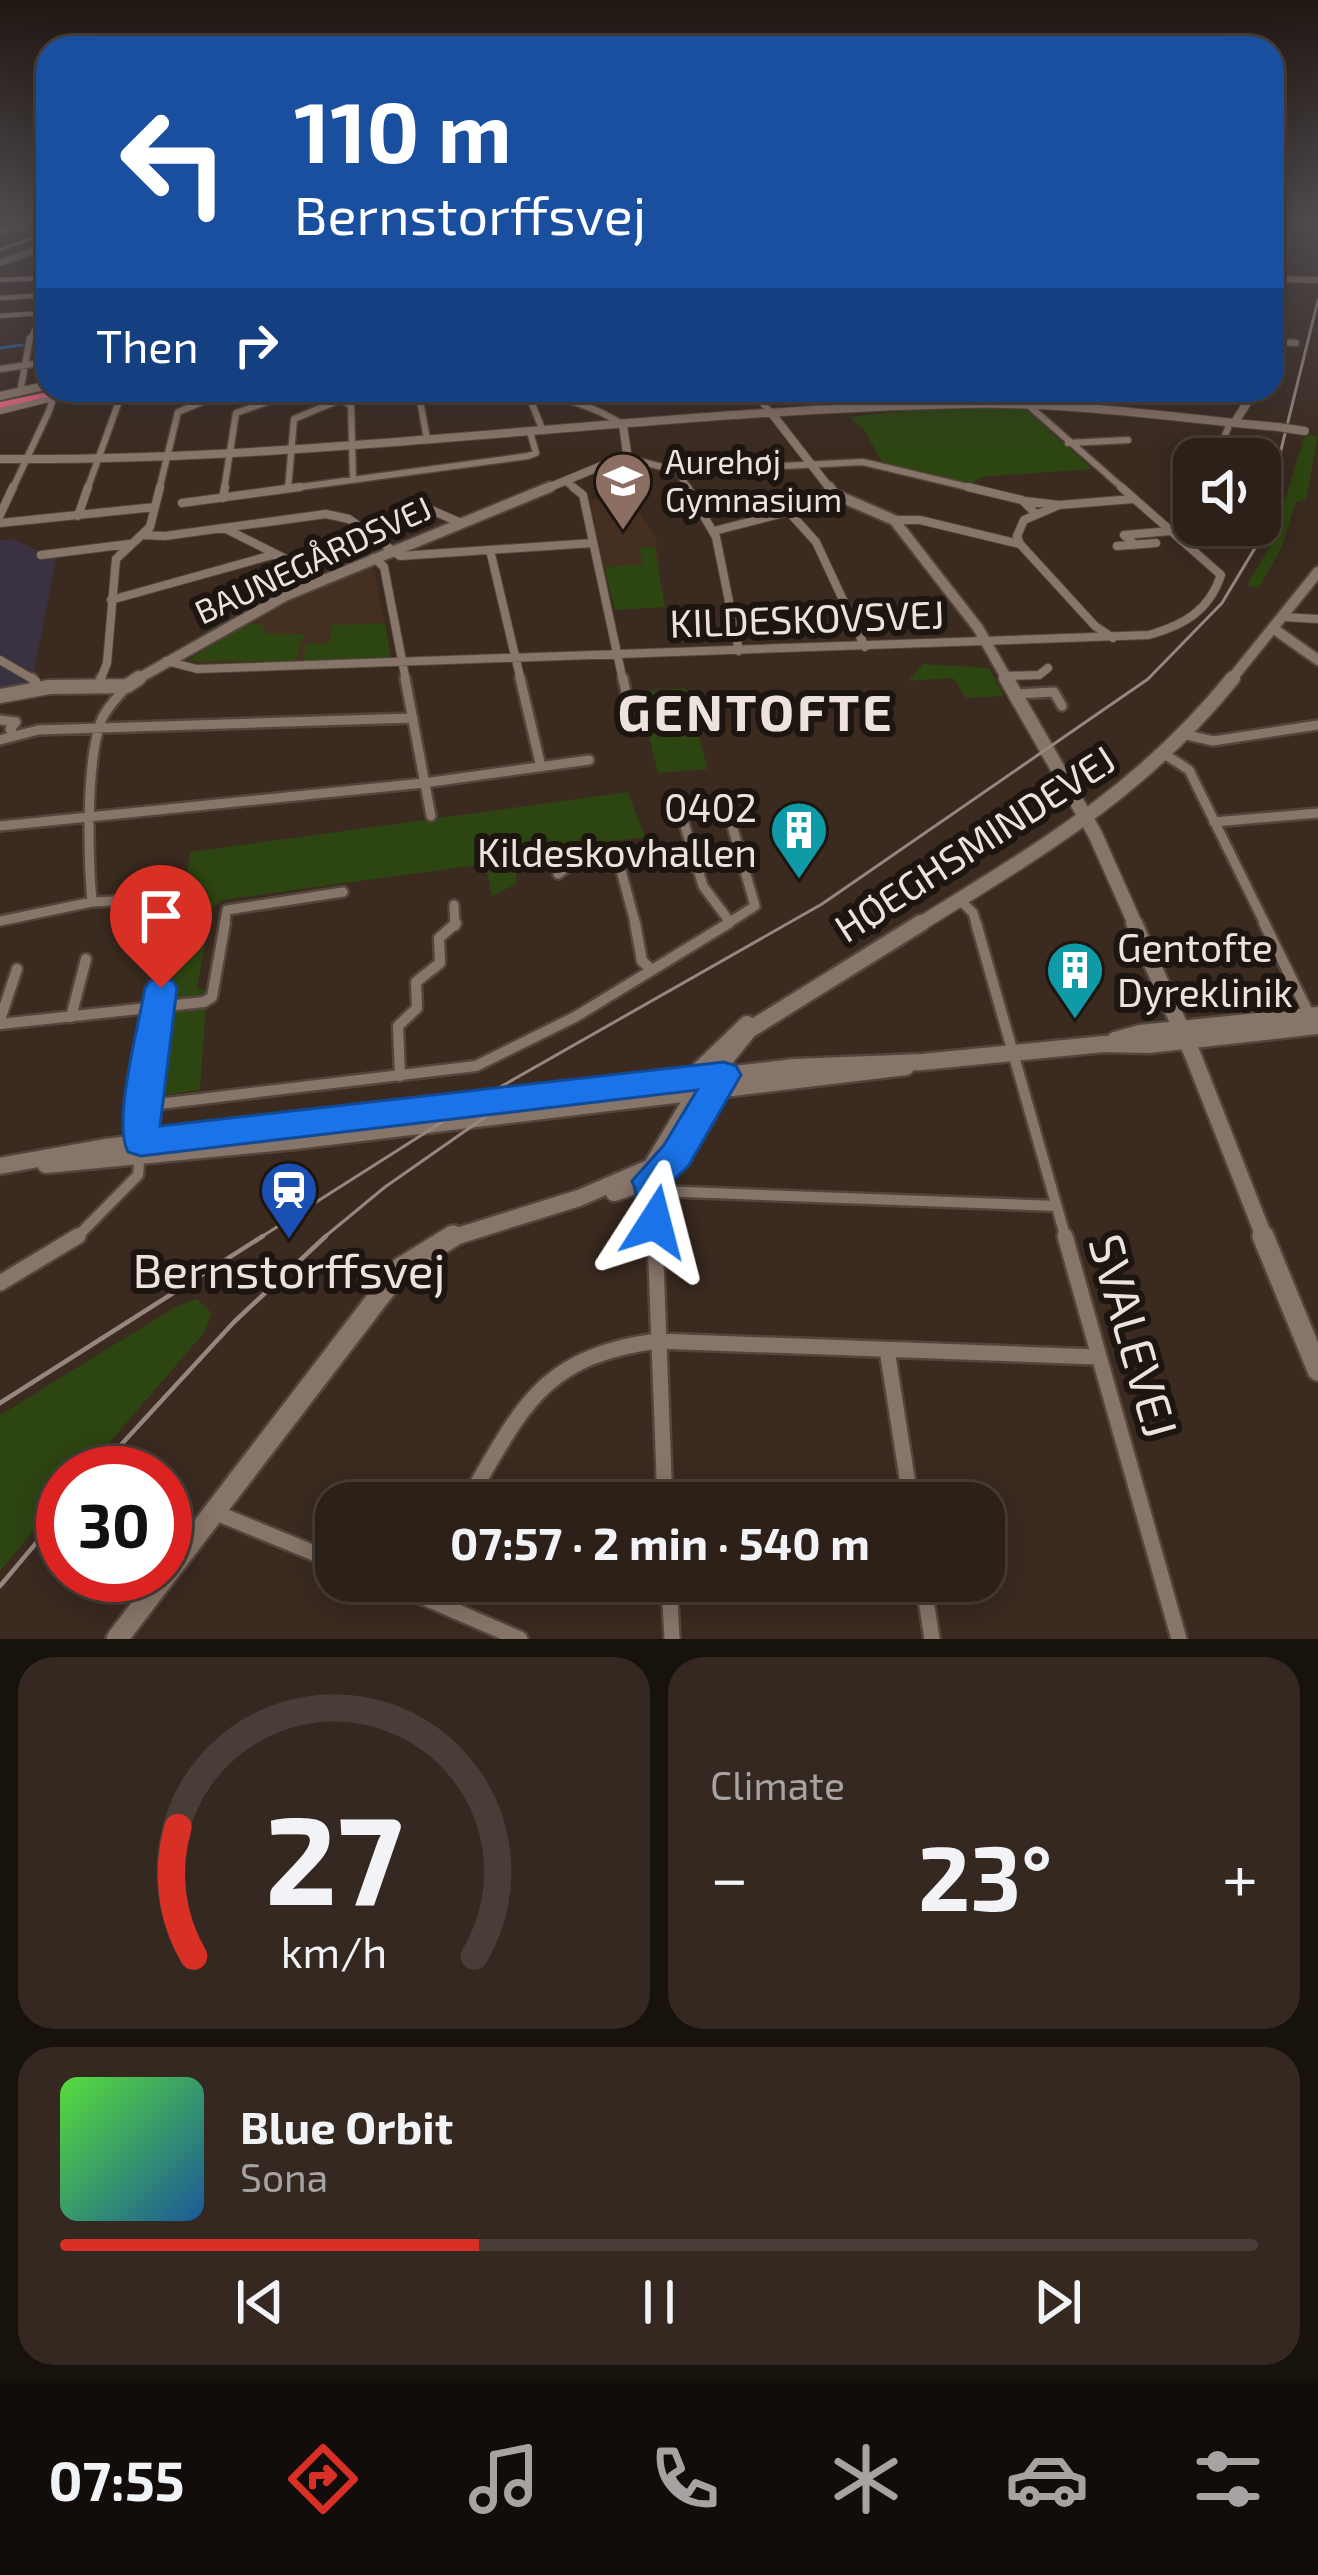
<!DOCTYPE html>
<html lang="en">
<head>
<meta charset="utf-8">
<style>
  :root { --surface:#2c2018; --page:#342821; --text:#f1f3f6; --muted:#a6a3a2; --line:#483e37; --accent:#d93025 }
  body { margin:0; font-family:"Exo 2",sans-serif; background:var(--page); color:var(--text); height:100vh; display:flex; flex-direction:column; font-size:45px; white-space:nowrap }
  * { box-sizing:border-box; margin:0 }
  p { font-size:39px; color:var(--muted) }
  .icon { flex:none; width:66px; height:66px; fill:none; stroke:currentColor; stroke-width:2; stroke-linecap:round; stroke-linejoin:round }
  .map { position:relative; height:1639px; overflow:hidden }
  .panel { display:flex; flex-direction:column; gap:18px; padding:18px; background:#18120d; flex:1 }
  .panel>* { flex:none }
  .guide { position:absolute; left:36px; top:36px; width:1248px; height:366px; border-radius:36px; box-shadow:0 6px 30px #0003,0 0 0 3px var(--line); background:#1a4fa0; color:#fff; overflow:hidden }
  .fabs { position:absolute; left:1173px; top:438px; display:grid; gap:24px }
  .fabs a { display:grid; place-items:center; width:108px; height:108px; border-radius:24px; background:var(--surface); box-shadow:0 6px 30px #0003,0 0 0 3px var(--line); font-size:60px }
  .speed { position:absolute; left:36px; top:1446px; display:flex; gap:24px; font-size:60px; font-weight:700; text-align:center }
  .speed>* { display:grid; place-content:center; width:156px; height:156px; border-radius:50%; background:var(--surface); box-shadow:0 6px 30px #0003,0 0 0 3px var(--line); line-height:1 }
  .speed .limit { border:18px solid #d22; background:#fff; color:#111 }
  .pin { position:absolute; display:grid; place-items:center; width:102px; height:102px; color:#fff; margin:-123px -51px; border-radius:50% 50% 50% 0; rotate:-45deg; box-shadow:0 0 12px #0007 }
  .pin .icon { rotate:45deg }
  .me { position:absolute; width:132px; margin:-66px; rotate:9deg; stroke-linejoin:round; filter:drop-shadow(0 0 9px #0008) }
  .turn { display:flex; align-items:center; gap:42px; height:252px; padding:0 60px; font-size:54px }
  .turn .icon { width:156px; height:156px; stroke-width:2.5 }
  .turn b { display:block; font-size:84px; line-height:102px }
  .then { display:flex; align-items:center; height:114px; padding:0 60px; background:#0003; gap:24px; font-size:45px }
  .big { font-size:90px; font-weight:700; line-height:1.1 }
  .panel .card { flex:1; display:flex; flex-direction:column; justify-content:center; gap:18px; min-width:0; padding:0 42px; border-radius:36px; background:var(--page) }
  .panel .dial { align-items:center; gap:0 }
  .dial svg { height:312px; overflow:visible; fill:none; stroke:var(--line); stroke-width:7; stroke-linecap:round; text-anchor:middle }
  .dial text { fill:var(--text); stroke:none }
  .song { display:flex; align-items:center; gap:36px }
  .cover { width:144px; height:144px; border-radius:18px; background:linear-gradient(135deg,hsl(110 70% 55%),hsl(210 70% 35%)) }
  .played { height:12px; border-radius:6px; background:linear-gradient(90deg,var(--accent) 35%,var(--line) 35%) }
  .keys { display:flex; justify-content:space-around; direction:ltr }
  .heat { display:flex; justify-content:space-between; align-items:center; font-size:66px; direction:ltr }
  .panel .tiles { flex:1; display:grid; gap:18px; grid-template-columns:1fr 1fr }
  .card:last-child { grid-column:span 2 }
  .trip { position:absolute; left:315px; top:1482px; width:690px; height:120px; border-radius:36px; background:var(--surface); box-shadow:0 6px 30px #0003,0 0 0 3px var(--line); font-weight:700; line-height:120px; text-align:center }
  .menu { display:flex; height:192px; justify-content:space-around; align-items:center; background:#120d0a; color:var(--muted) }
  .menu .icon { width:84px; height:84px }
  .menu .active { color:var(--accent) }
  .menu b { font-size:54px; color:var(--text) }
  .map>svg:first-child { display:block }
  .built { fill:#452f21 }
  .medical { fill:#3b3241 }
  .green { fill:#2d4511 }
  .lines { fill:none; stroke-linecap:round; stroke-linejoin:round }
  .stream { stroke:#2d58a0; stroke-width:3 }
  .street-far5-casing { stroke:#52453c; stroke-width:6 }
  .street-far4-casing { stroke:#52453c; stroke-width:9 }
  .street-far3-casing { stroke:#52453c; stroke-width:10 }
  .street-far2-casing { stroke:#52453c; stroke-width:14 }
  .street-far1-casing { stroke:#52453c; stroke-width:15 }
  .street-casing { stroke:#52453c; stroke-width:20 }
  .secondary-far5-casing { stroke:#52453c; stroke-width:8 }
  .secondary-far4-casing { stroke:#52453c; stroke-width:10 }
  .secondary-far3-casing { stroke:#52453c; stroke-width:14 }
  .secondary-far2-casing { stroke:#52453c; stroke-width:18 }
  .secondary-far1-casing { stroke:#52453c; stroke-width:21 }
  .secondary-casing { stroke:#52453c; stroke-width:26 }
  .highway-casing { stroke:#52453c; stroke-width:5 }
  .street-far5 { stroke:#887569; stroke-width:4.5 }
  .street-far4 { stroke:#887569; stroke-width:6 }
  .street-far3 { stroke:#887569; stroke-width:8 }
  .street-far2 { stroke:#887569; stroke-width:9 }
  .street-far1 { stroke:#887569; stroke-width:10 }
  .street { stroke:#887569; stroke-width:15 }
  .secondary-far5 { stroke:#887569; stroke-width:6 }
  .secondary-far4 { stroke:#887569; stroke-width:8 }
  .secondary-far3 { stroke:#887569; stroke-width:10 }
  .secondary-far2 { stroke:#887569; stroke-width:14 }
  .secondary-far1 { stroke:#887569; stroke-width:16 }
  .secondary { stroke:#887569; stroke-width:21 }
  .highway { fill:#e2627d; fill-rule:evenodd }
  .tram-far1 { stroke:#95877f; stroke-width:3 }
  .tram { stroke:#95877f; stroke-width:4.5 }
  .secondary-bridge-casing { stroke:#52453c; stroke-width:10; stroke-linecap:butt }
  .secondary-bridge { stroke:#887569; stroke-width:8 }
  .route { fill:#1a73e8; stroke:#114b97; stroke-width:3 }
  .labels { text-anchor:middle; stroke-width:12; stroke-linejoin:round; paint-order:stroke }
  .far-poi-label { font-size:33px; fill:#eee3dc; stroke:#1c1510; text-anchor:start }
  .far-street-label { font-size:33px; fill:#eee3dc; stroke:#1c1510 }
  .street-label { font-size:39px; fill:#eee3dc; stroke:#1c1510 }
  .poi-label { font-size:39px; fill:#eee3dc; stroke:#1c1510; text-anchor:end }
  .near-poi-label { font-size:48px; fill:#eee3dc; stroke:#1c1510 }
  .near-street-label { font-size:48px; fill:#eee3dc; stroke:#1c1510 }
  .district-label { font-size:51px; font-weight:bold; letter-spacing:3px; fill:#eee3dc; stroke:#1c1510 }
</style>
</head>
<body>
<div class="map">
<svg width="1318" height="1639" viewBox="0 0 1318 1639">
  <rect width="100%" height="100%" fill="#3a2a20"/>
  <path class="built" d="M630 497 659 544 655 546 661 563 604 567 590 500Z
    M373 565 391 658 201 664 187 661 273 609Z"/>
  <path class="medical" d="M14 539 56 559 32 681 0 689V540Z"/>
  <path class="green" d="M1023 407 1092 469 981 477 972 484 882 462 864 430 849 417 919 409Z
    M1305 434 1318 436 1306 499 1296 502 1281 549 1259 588 1247 585 1272 543Z
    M655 547 665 607 615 610 604 567 643 564 639 548Z
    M248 622 264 626 265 634H304L296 661H187Z
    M385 623 391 658 303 661 306 644 330 643 331 625Z
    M923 664 989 668 1004 696 966 698 953 678 908 681Z
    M685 688 708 769 658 773 638 692Z
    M628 792 645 837 516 853V884L492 896 485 864 222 900 211 909 197 989 207 990 200 1090 157 1096 190 852Z
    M197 1299 212 1313 204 1333 83 1473H63V1496L0 1571V1415L177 1306Z"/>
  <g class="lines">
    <path class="stream" d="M34 344 48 342
      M0 348 22 345"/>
    <g class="street-far5-casing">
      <path id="street-far5" d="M1275 256 1276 279
        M0 280 48 278
        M0 298 48 295
        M0 316 43 313
        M29 341 48 301"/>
    </g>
    <g class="street-far4-casing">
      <path id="street-far4" d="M1272 342 1296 343
        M0 369 48 362
        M25 390 21 387 30 338
        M321 390 349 396C437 394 546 373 623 425
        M751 390 773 415
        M869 390 880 407
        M893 390 917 406
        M528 394 543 431
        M419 395 427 439
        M990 396 1068 390
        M600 398 638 396
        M341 400 351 405 353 480
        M1027 404 1125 490
        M1068 443 1128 440
        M623 457 678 471 863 462 980 490
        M1216 459 1228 428
        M678 471 689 490
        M565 481 577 490
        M288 489 294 419 349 396
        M12 490 49 411 52 402 48 398
        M87 490 123 390
        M159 490 178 412 232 390
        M224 490 236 413 301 390
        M278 490 528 456 536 453 530 432"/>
    </g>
    <g class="street-far3-casing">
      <path id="street-far3" d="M573 487 583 495 623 681
        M687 487 716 537 739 651
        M968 487 1022 500 1034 512
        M223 498 225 487
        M1025 501 1059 505 1133 499
        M413 502 461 523
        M182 503 300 487
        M1059 505 1024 520 1017 536 1020 544 1095 626 1113 638
        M789 512 816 542 865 647
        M0 515 13 487
        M78 516 88 487
        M894 520H920L1020 544
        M0 523 155 507
        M224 528 324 578
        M714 531 841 498
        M142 535 165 536 326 514 349 519 400 556 593 543
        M1179 537 1186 535 1194 515
        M1135 545 1124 535 1171 531
        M1117 546 1156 543
        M490 550 521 681
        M41 555 129 544
        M374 558 384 567 406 681
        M111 600 276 554
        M1283 617 1318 619
        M0 660 36 681
        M166 661 197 669 1149 635C1184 625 1209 611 1221 575L1121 487
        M1004 676 1039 675 1048 668
        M100 681 107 663 116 559 150 527 160 487"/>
    </g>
    <g class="street-far2-casing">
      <path id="street-far2" d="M32 678 38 688
        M405 678 431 816
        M520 678 541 767
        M623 678 632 722
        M98 685 101 678
        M1014 694 1054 692 1062 706
        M0 720 16 722 10 729 14 736
        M1187 735 1213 741 1318 725
        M0 740 38 730 413 718
        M1166 755 1189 770 1266 926
        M716 802 727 808 755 906 730 922 703 886 681 813 688 806Z
        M1214 822 1318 813
        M0 826 424 783 589 760
        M558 874 576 861 575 856 616 852 636 926
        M958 898 973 913 977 926
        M92 902C88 856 86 768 100 724 104 710 118 697 127 686
        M454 905 455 926
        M0 921 92 902 160 899 170 900 175 910 172 926
        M224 926 227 910 343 892
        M724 926 730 922"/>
    </g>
    <g class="street-far1-casing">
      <path id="street-far1" d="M635 923 642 961 652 970
        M976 923 1066 1239
        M1264 923 1309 1014
        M71 1017 86 959
        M0 1020 17 969
        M0 1024 204 1002 212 997 225 923
        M400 1076 398 1026 417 1008 416 982 440 963 439 938 456 923
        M142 1106 476 1066 575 1017 729 923
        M658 1191 1056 1206
        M75 1239 138 1175 146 1078 173 923
        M654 1239 658 1191"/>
    </g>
    <g class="street-casing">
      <path id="street" d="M655 1236 665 1503
        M1065 1236 1179 1639
        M0 1283 78 1236
        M887 1350 911 1503
        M466 1503C522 1409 539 1357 657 1341L1098 1357
        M214 1512 336 1562
        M386 1581 520 1639
        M669 1581 672 1639
        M923 1581 932 1639"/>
    </g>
    <g class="secondary-far5-casing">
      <path id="secondary-far5" d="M0 231 48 224
        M0 263 48 246
        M1272 279 1318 280"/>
    </g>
    <g class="secondary-far4-casing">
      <path id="secondary-far4" d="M0 396 48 385
        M0 410 81 390
        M773 415 831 490
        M1235 422 1255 390
        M0 459C324 462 646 410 970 404 1073 402 1176 418 1278 427
        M543 490 623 457 627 453 623 425"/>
    </g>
    <g class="secondary-far3-casing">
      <path id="secondary-far3" d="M829 487 834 494 894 520 978 628 1008 681
        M1274 629 1318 660
        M134 681 285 596 550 487
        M1230 681 1318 572"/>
    </g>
    <g class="secondary-far2-casing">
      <path id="secondary-far2" d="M1006 678 1095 834 1136 926
        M0 696 49 687 127 686 139 678
        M917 926C1039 850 1141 792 1233 678"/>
    </g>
    <g class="secondary-far1-casing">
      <path id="secondary-far1" d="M1134 923 1194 1058 1265 1239
        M1115 1040 1140 1033 1318 1015
        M691 1078 747 1024
        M46 1165 295 1141 906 1067
        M0 1166 105 1147 794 1067 922 1062 1104 1044 1148 1045 1318 1026
        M614 1193C668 1178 688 1135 715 1090
        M448 1239 579 1198 651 1167 689 1104 749 1030 921 923"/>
    </g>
    <g class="secondary-casing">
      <path id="secondary" d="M1263 1236 1318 1370
        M117 1639 401 1268 453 1236"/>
    </g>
    <g class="highway-casing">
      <path id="highway" d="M58 390H77L0 408V402Z"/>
    </g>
    <use href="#street-far5" class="street-far5"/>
    <use href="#street-far4" class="street-far4"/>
    <use href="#street-far3" class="street-far3"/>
    <use href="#street-far2" class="street-far2"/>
    <use href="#street-far1" class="street-far1"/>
    <use href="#street" class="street"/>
    <use href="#secondary-far5" class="secondary-far5"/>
    <use href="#secondary-far4" class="secondary-far4"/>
    <use href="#secondary-far3" class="secondary-far3"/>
    <use href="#secondary-far2" class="secondary-far2"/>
    <use href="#secondary-far1" class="secondary-far1"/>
    <use href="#secondary" class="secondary"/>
    <use href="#highway" class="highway"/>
    <path class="tram-far1" d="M0 250 48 232
      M258 1239 472 1103 822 904 1148 679 1222 603 1258 543 1318 300
      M322 1239 385 1187 498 1108"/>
    <path class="tram" d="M0 1403 263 1236
      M95 1473 234 1322 326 1236
      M0 1586 63 1511"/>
    <g class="secondary-bridge-casing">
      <path id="secondary-bridge" d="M1278 427 1305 431"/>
    </g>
    <use href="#secondary-bridge" class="secondary-bridge"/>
  </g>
  <linearGradient id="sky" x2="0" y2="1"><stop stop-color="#201712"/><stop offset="0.49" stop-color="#4f4a4e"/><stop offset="1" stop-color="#4f4a4e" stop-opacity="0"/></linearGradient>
  <rect width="1318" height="452" fill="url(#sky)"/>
  <path class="route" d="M161 978 173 981 177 988 160 1126 724 1062 736 1066 741 1075 689 1165 672 1182C680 1198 676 1218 669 1233L655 1238 642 1233C633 1215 641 1199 632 1181L664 1145 697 1090 141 1156 128 1152C112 1121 139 1025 145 988L150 981Z"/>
  <defs>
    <g id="school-pin" transform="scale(3)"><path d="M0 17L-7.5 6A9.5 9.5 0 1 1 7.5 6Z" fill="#8d6e63" stroke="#1c1510"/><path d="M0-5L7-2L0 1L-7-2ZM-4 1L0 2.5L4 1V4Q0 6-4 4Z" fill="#fff"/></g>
    <g id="building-pin" transform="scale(3)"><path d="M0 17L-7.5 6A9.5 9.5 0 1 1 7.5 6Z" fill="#0f9aa8" stroke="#1c1510"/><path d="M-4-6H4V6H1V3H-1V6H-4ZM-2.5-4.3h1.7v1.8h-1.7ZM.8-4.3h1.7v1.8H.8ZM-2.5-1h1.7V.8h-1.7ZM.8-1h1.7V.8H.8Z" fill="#fff"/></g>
    <g id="station-pin" transform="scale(3)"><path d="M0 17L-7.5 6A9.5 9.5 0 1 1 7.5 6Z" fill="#1a4fb4" stroke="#1c1510"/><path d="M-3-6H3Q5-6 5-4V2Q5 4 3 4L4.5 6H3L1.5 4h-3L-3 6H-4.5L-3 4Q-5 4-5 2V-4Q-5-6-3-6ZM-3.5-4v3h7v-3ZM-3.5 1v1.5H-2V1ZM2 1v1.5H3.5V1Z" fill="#fff"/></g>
  </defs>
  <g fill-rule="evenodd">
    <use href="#school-pin" x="623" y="481"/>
    <use href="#building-pin" x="799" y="830"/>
    <use href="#building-pin" x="1075" y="970"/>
    <use href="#station-pin" x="289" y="1190"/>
  </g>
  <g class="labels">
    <g class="far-poi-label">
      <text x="665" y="474">Aurehøj<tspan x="665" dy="38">Gymnasium</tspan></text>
    </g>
    <g class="far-street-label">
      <text transform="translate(313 560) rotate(-25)" y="12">BAUNEGÅRDSVEJ</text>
    </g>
    <g class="street-label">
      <text transform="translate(807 619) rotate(-2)" y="14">KILDESKOVSVEJ</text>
      <text transform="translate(975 844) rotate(-33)" y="14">HØEGHSMINDEVEJ</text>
    </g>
    <g class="poi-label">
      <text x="757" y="822">0402<tspan x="757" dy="45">Kildeskovhallen</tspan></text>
      <text x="1117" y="962" text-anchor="start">Gentofte<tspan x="1117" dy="45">Dyreklinik</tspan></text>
    </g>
    <g class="near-poi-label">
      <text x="289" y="1288">Bernstorffsvej</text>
    </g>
    <g class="near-street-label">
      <text transform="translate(1133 1336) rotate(74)" y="17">SVALEVEJ</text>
    </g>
    <g class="district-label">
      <text x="756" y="731">GENTOFTE</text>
    </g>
  </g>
</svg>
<div class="fabs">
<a><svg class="icon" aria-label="sound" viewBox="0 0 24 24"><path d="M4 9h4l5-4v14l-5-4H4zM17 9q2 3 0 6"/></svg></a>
</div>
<div class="speed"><div class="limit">30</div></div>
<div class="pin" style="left:161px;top:988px;background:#d93025"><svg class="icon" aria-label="arrive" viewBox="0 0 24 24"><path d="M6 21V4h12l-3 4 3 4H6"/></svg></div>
<svg class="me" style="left:655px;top:1222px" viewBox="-20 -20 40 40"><path d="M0-17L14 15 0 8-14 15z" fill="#1a73e8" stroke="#fff" stroke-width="4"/></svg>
<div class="trip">07:57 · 2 min · 540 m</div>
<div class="guide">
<div class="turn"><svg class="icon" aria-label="left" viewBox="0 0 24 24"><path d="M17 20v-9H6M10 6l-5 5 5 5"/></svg><div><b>110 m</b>Bernstorffsvej</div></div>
<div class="then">Then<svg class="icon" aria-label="right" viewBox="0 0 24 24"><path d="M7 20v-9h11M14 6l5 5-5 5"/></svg></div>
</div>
</div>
<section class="panel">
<div class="tiles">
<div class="card dial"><svg viewBox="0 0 100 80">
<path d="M14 69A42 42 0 1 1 86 69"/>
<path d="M14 69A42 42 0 0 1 10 36" stroke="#d93025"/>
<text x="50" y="56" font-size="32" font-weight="700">27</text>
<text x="50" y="72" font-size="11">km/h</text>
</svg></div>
<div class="card"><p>Climate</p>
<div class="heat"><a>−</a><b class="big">23°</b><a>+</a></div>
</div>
<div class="card">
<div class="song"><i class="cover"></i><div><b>Blue Orbit</b><p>Sona</p></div></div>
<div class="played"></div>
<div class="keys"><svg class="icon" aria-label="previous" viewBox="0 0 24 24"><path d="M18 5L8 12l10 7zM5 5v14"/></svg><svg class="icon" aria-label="pause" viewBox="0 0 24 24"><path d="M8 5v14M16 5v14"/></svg><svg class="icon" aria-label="next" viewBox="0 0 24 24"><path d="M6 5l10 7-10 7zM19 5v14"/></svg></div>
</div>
</div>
</section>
<nav class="menu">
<b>07:55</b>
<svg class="icon active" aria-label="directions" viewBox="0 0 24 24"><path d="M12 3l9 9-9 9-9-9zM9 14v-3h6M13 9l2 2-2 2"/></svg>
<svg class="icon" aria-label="music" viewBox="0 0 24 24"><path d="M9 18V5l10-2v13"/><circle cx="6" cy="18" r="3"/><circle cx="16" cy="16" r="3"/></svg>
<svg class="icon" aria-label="phone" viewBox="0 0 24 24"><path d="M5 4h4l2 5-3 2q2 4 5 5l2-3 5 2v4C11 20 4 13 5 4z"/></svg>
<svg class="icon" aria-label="climate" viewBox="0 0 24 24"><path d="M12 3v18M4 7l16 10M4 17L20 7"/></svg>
<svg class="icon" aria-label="car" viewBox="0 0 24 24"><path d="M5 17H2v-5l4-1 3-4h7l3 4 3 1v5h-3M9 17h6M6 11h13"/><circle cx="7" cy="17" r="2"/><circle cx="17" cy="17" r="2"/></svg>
<svg class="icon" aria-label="filters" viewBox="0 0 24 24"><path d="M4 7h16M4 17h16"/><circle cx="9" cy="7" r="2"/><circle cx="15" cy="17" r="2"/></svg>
</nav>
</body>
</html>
